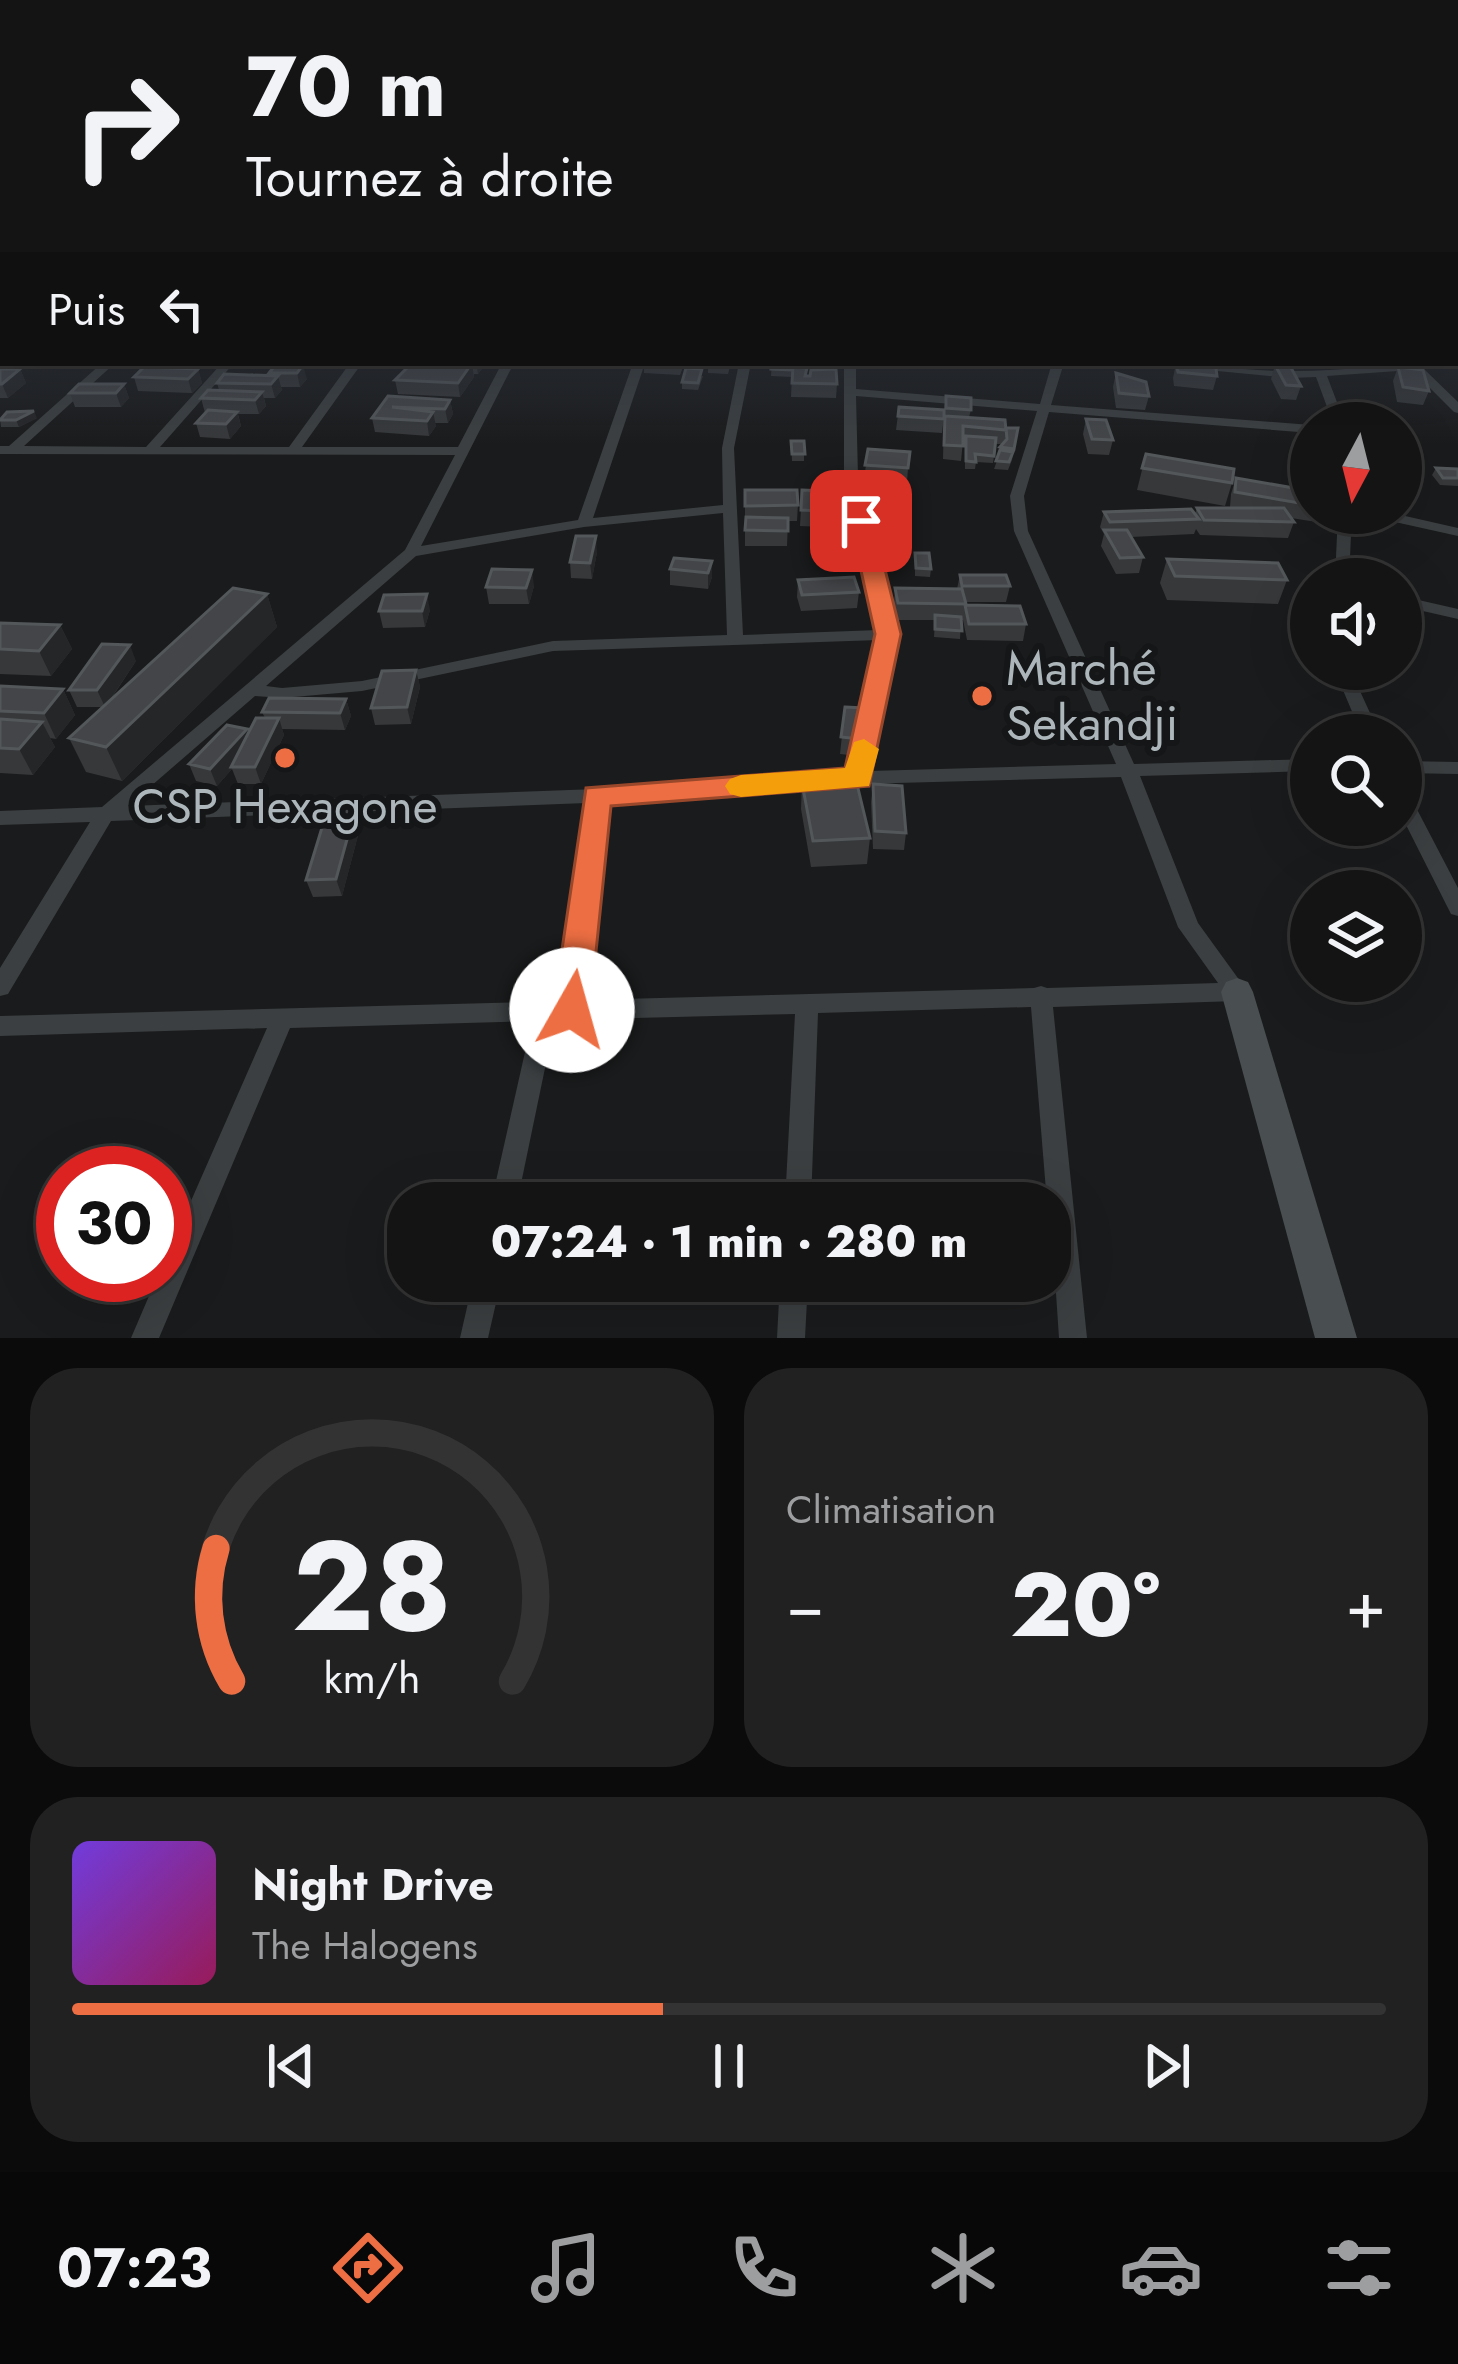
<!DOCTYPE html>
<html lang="fr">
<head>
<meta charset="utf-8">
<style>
  :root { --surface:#141415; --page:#212122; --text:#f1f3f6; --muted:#9d9ea0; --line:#333334; --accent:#ed6e42 }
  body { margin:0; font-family:Jost,sans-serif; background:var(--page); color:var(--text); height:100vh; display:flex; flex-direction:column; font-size:45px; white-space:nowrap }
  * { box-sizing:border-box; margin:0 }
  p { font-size:39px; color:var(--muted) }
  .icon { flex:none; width:66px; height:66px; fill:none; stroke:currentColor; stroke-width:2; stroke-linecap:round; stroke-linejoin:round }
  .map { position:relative; height:1338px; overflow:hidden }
  .panel { display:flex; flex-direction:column; gap:30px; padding:30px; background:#0b0b0c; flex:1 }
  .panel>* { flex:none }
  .top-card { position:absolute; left:0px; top:0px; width:1458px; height:366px; box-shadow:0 12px 48px #0002,0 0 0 3px var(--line); background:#141415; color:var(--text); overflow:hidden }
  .needle { width:78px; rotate:187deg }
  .controls { position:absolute; left:1290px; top:402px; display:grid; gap:24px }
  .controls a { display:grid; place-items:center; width:132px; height:132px; border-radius:50%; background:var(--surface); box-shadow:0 12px 48px #0002,0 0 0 3px var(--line); font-size:60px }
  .speed { position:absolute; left:36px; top:1146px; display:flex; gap:24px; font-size:60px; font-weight:700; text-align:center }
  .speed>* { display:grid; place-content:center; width:156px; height:156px; border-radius:50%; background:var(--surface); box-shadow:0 12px 48px #0002,0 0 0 3px var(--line); line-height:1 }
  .speed .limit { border:18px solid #d22; background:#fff; color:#111 }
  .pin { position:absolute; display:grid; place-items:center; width:102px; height:102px; color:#fff; margin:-51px; border-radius:24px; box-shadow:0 6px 18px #0006 }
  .me { position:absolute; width:132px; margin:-66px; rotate:7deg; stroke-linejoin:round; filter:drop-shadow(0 0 9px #0008) }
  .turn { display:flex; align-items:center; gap:42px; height:252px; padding:0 48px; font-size:54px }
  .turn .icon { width:156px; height:156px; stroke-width:2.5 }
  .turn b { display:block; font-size:84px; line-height:102px }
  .then { display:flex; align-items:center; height:114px; padding:0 48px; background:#0003; gap:24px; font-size:45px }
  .big { font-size:90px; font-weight:800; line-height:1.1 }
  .panel .tile { flex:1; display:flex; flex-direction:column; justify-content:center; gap:18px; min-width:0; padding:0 42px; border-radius:48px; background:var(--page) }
  .panel .dial { align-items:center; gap:0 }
  .dial svg { height:312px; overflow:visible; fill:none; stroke:var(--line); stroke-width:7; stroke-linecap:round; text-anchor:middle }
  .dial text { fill:var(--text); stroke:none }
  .song { display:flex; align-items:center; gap:36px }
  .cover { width:144px; height:144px; border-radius:18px; background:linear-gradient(135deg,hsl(260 70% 55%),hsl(330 70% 35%)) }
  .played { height:12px; border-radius:6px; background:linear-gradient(90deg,var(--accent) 45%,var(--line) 45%) }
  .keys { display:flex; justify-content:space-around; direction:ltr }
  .heat { display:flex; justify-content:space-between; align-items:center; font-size:66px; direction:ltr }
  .panel .tiles { flex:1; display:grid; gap:30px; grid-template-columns:1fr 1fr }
  .tile:last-child { grid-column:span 2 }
  .trip { position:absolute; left:387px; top:1182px; width:684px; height:120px; border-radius:48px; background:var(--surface); box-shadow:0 12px 48px #0002,0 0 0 3px var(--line); font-weight:800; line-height:120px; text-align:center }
  .dock { display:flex; height:192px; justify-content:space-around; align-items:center; background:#080808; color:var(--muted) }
  .dock .icon { width:84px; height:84px }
  .dock .on { color:var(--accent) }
  .dock b { font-size:54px; color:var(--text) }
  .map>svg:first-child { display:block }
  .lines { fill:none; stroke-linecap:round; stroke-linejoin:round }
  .street { fill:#3b3f41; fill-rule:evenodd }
  .secondary { fill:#494e51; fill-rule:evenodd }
  .wall { fill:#36383a }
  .shaded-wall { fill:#252628 }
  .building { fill:#434548; stroke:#53575a; stroke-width:3 }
  .route { fill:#ed6e42; stroke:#9a482b; stroke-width:3 }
  .slow { fill:#f59e0b }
  .poi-dot { fill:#ed6e42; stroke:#151617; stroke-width:4.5 }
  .labels { text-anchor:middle; stroke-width:12; stroke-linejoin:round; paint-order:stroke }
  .poi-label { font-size:48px; fill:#adb7bb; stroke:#151617; text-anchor:start }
</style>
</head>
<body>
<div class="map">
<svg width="1458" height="1338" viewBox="0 0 1458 1338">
  <rect width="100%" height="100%" fill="#1a1b1c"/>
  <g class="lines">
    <path class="street" d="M1455 360H1458V366L1424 369 1458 402V413L1454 412 1412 370 1327 376 1345 423H1333L1316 377 1291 378 1165 366 1159 363C1204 363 1248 372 1293 371 1347 371 1401 363 1455 363Z
      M3 361V363H13L0 371V363Z
      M102 363H115L24 446 146 447 222 363H234L160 447H289L350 363H362L302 447H458L502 363H514L421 546 578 520 633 363H645L593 518 723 505 722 448 739 363H751L734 448 743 635 879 630 844 476V363H856V389L1040 404 1052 363H1064L1051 405 1311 425V433L1049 412 1024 496 1028 531 1134 764 1311 759V771L1140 776 1198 923 1248 992 1245 999 1237 1001 1053 1007 1087 1338H1059L1050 1203H1047L1031 1007 818 1013 811 1203H785L795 1014 555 1020 517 1203H491L532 1021 290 1028 159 1338H131L158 1275H165V1260L267 1028 0 1036V1016L562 1001 587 803 111 821 8 994 0 996V968L90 822 0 825V811L102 807 405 550 455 455 0 454V446H9ZM856 396 1037 411 1010 496 1014 531 1116 764 870 771 896 635 858 476ZM723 513 727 635 553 641 362 681 282 688 266 686 416 556 584 527ZM879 640 851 772 597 789 128 806 255 696 282 698 362 691 553 651ZM1121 777 1178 927 1218 983 1047 988 1041 986 1034 988 584 1000 606 802 859 784Z
      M1338 513H1352L1349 579H1335Z
      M1366 513H1392L1458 528V536L1368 516Z
      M1401 596 1458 609V619L1401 606Z
      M1334 669H1350L1380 735H1362Z
      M1401 761 1458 762V774L1401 773Z
      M1401 789 1408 791 1410 796 1458 888V916L1451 914 1401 815Z
      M473 1281H501L488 1338H460Z
      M780 1281H808L805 1338H777Z"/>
    <path class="secondary" d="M1237 978 1248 982 1253 992 1357 1338H1315L1221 992 1226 982Z"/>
  </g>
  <path class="wall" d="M1455 257H1458V303H1455Z
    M45 363H92L87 367 46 366Z
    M412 363H483L484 366 478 374H474V377L460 397 398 394 395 380Z
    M644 363H683V367L680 375 644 373Z
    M731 363 728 374 708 373V366Z
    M772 363 792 369 807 368V376L837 384 836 398 791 397 792 374V377L771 376Z
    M276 364 307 379 300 387H281L282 390 275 398H264L266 406 259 414H238L241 426 230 439 200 437 196 423 205 413 201 398 219 390 217 383 253 373V375L269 376V373Z
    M1176 364 1217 376 1213 390 1174 386 1173 378Z
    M1275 365 1301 386 1296 400 1281 399 1271 379Z
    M1398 367 1429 391 1423 405 1397 402 1393 381Z
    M0 369H20L26 383 8 398H0Z
    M198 369 202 383 192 393 138 391 134 377Z
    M1116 373 1149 396 1145 410 1116 408 1113 387Z
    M703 376 698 390 682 389V382Z
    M124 384 129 398 121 407H75L70 393Z
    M946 396 971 410 969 417 1006 430 1003 443 1006 428H1018L1012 460 1008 470 994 469 1003 444H996L993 463 976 462 975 469H965V441H963L961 461 943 459 944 416 942 433 896 430 899 407 944 410Z
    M450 400 453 414 448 423H435L436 426 429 436 375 432 372 418Z
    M0 418H37L19 427H1Z
    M1086 419 1113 440 1109 455 1088 454 1083 434Z
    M791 441H804V461H792Z
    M868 449 908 468 907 483 864 480Z
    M1146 454 1232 483 1225 506 1137 490Z
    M1436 468 1458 469V486L1440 485 1432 475Z
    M1236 478 1311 491V513H1327L1323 523 1291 518 1294 522 1288 538 1200 535 1196 529 1194 534 1131 537 1143 557 1139 573 1116 574 1101 546 1104 534 1100 527 1104 512 1195 514 1197 508 1230 507 1231 494Z
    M745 490 798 505 797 521H788L787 546H745Z
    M802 490 824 491 822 527 800 526Z
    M827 497 853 512 852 527H826Z
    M874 518 892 534V542H875Z
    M597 552 592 579 571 578 570 562Z
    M915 553 931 569 930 577 915 576Z
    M1167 559 1287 580 1278 604 1167 600 1160 583Z
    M712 561V577L708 589 670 585V569Z
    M960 575 1010 586 1006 602H965L966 605 1026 624 1023 641 967 640 963 620H961L960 639 934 637 935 620H896L894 604 895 588 957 589Z
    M798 580 859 592 857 608 801 611 797 597Z
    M534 586 529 604H489L486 587Z
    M267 594 277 627 122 781 86 772 69 738 103 707H77L69 690 136 661 109 702Z
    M430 610 425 627 383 628 379 611Z
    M0 623 60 625 72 649 51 676 0 674Z
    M416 670 420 687 411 724 375 725 371 708Z
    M0 686 63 689 75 715 56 739 50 738 55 747 33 775 0 773Z
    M346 699 351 716 345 730 282 729 284 735 261 784H238L232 769 217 786 196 781 189 764 247 729 248 732 265 718 262 712Z
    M845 707 863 708 859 756 840 754Z
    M802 783 870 838 867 864 811 867 801 809Z
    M873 784 906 833 904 850 873 849 871 802Z
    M361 824 342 896 313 897 306 880Z"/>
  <path class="shaded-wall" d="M472 363 474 377 460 397 458 383Z
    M476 363H483L484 366 478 374Z
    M303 365 307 379 300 387 297 373Z
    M20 369 26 383 8 398 2 384Z
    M198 369 202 383 192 393 188 379Z
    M278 376 282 390 275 398 271 384Z
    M124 384 129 398 121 407 116 393Z
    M262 392 266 406 259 414 255 400Z
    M450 400 453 414 448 423 445 409Z
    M34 411 37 418 19 427 16 420Z
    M237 412 241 426 230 439 226 424Z
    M433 412 436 426 429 436 427 421Z
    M596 536 597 552 592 579 590 563Z
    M712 561V577L708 589V573Z
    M532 570 534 586 529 604 526 588Z
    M267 594 277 627 122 781 106 747Z
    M427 594 430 610 425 627 422 611Z
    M60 625 72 649 51 676 39 651Z
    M130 645 136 661 105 707 97 690Z
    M416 670 420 687 411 724 407 707Z
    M63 689 75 715 56 739 44 713Z
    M346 699 351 716 345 730 340 713Z
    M279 718 284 735 261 784 255 767Z
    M42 722 55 747 33 775 19 749Z
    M247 729 253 746 231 767 232 769 217 786 210 769Z
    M356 807 361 824 342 896 336 879Z"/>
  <path class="building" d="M1455 257H1458V276L1455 273Z
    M412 363H472L458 383 395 380Z
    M709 363H730L728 367 708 366Z
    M772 363H793L792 370 771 369Z
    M276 364 303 365 297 373H269Z
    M1176 364 1216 368 1217 376 1178 372Z
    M1275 365 1290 366 1301 386 1286 385Z
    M144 367 198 369 188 379 134 377Z
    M793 367 807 368 805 376H810L811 370 836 369 837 384 792 383Z
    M1398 367 1423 370 1429 391 1403 387Z
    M686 368 702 369 698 383 682 382Z
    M0 369H20L2 384H0Z
    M1116 373 1146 382 1149 396 1119 393Z
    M224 374 278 376 271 384 217 383Z
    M79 384H124L116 393H70Z
    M208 390 262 392 255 400 201 398Z
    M388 396 450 400 445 409 392 407 433 412 427 421 372 418Z
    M946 396 971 398V410L946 408Z
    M899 407 944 410V419L898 416Z
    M208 410 237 412 226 424 196 423Z
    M34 411 16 420H0L7 412Z
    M945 416 1005 420 1006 430 963 426V446L944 445Z
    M1086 419 1106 420 1113 440 1092 439Z
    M1006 428H1018L1014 449 1000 447 1007 439Z
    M966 436 996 438 994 456 975 454 976 462 966 461Z
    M791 441H804L805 454H792Z
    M868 449 910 452 908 468 865 465Z
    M1000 450 1013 452 1009 462 996 461Z
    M1146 454 1234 469 1232 483 1142 468Z
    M1436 468 1458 469V478H1443Z
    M1236 478 1311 491V505L1235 492Z
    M745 490H797L798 505 745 506Z
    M802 490 824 491 823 511 801 510Z
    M827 497 852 498 853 512 827 511Z
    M1197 508H1284L1294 522 1204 520Z
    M1191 509 1199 519 1110 522 1104 512Z
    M746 517 788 518V531L745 530Z
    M874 518H890L892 534H876Z
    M1104 530H1127L1143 557 1120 558Z
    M576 536H596L590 563 570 562Z
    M915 553H929L931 569 916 568Z
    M674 558 712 561 708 573 670 569Z
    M1167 559 1278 563 1287 580 1175 576Z
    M492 569 532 570 526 588 486 587Z
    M960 575H1006L1010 586H962Z
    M854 577 859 592 802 595 798 580Z
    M233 588 267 594 106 747 69 738Z
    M895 588 962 589 966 604 898 603Z
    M427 594 422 611H379L384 595Z
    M965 605 1020 606 1026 624H969Z
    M935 615 961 617 962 631 935 629Z
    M0 623 60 625 39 651 0 649Z
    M102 644 130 645 97 690H69Z
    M416 670 407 707 371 708 382 671Z
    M0 686 63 689 44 713 0 711Z
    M269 698 346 699 340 713 262 712Z
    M845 707 863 708 860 739 841 737Z
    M256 718H279L255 767H231Z
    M0 719 42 722 19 749 0 748Z
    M227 725 247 729 210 769 189 764Z
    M856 780 870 838 813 841 802 783Z
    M873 784 902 786 906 833 875 831Z
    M356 807 336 879 306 880 328 808Z"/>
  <linearGradient id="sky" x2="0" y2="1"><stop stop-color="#0e0f0f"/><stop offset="0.58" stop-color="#383f4b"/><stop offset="1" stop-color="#383f4b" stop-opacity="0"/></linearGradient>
  <rect width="1458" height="444" fill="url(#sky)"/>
  <path class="route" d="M861 515 873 521 901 634 869 786 611 806 590 1010 585 1022 572 1026 559 1022 553 1010 586 788 845 768 875 634 850 521Z"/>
  <path class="slow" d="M864 739 879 749 869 786 741 797 730 794 725 786 730 779 741 775 845 768 854 742Z"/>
  <g class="poi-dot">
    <circle cx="982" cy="696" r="12"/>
    <circle cx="285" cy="758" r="12"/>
  </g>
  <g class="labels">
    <g class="poi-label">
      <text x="1006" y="685">Marché<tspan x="1006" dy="55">Sekandji</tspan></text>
      <text x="285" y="823" text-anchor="middle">CSP Hexagone</text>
    </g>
  </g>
</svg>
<div class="controls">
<a><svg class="needle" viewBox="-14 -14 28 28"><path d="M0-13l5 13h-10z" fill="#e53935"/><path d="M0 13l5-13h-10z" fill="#9d9ea0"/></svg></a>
<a><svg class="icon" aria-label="sound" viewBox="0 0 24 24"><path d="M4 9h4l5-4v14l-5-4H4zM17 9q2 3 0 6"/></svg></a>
<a><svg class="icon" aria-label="search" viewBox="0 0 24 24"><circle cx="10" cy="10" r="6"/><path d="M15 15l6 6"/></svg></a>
<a><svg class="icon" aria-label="layers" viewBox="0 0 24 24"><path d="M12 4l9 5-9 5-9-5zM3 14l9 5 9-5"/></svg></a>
</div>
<div class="speed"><div class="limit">30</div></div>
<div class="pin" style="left:861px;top:521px;background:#d93025"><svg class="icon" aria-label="arrive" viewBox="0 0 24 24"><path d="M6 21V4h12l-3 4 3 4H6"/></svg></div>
<svg class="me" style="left:572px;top:1010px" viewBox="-20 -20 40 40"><circle r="19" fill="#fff"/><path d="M0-13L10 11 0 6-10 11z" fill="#ed6e42"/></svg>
<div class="trip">07:24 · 1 min · 280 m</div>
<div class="top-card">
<div class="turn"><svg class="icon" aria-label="right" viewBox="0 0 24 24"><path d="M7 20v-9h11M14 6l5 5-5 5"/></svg><div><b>70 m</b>Tournez à droite</div></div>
<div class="then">Puis<svg class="icon" aria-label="left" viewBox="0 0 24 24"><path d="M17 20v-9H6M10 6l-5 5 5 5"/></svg></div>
</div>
</div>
<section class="panel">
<div class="tiles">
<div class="tile dial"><svg viewBox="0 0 100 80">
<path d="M14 69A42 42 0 1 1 86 69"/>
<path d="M14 69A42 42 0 0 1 10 35" stroke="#ed6e42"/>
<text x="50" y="56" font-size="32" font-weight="700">28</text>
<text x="50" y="72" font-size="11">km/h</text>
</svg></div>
<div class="tile"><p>Climatisation</p>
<div class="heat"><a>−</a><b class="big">20°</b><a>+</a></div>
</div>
<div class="tile">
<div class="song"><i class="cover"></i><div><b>Night Drive</b><p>The Halogens</p></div></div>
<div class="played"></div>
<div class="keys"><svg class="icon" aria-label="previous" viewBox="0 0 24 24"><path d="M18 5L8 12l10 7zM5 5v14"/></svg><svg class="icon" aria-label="pause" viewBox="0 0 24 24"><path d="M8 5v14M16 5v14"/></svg><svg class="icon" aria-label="next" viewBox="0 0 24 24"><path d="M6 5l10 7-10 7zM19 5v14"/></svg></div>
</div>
</div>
</section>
<nav class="dock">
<b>07:23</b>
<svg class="icon on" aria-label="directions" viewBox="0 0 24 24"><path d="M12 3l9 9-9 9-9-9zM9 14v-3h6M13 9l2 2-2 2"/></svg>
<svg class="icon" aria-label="music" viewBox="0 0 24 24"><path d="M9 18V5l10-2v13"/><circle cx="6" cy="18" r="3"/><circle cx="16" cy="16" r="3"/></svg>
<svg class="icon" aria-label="phone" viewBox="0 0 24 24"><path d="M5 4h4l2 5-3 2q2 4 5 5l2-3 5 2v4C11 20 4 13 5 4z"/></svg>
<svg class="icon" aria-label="climate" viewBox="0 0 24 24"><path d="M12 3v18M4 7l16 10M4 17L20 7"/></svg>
<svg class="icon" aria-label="car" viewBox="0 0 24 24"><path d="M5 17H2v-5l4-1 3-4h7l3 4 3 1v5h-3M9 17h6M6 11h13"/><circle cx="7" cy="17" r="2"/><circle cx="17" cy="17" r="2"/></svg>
<svg class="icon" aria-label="filters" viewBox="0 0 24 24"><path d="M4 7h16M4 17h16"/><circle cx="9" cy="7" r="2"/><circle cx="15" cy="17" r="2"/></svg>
</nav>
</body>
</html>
